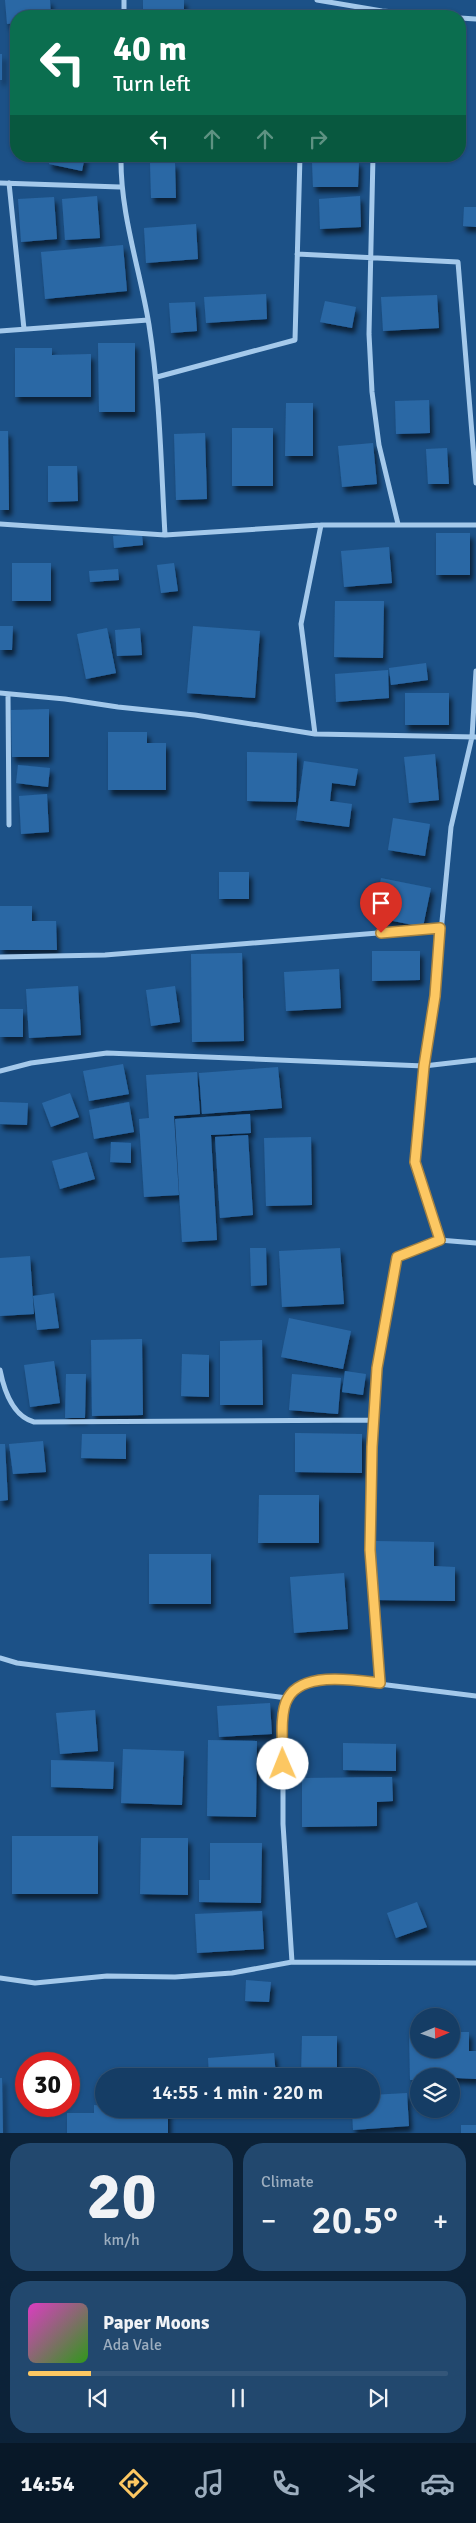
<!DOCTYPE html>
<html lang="en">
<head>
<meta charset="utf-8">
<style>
  :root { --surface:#153d65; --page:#22486e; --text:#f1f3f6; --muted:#9daebf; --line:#345679; --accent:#fcc762 }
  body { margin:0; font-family:Signika,sans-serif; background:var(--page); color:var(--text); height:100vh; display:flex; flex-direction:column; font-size:19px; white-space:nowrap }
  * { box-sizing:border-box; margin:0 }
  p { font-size:16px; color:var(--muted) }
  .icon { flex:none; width:28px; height:28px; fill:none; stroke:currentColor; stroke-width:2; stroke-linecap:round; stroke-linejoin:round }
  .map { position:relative; height:2133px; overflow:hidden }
  .drawer { display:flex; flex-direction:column; gap:10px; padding:10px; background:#0c2238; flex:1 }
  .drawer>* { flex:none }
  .banner { position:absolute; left:10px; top:10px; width:456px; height:152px; border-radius:20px; box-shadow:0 1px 4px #0004,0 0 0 1px var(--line); background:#0b6e4f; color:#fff; overflow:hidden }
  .needle { width:32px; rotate:88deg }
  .controls { position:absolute; left:410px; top:2008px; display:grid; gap:10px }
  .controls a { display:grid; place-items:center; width:50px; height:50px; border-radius:50%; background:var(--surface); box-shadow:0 1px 4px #0004,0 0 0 1px var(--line); font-size:25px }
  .speed { position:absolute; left:15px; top:2052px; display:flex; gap:10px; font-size:25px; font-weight:700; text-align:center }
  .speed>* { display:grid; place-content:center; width:65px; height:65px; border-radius:50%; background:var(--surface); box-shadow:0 1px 4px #0004,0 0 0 1px var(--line); line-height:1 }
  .speed .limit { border:8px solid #d22; background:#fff; color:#111 }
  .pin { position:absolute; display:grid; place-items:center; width:42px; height:42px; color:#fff; margin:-51px -21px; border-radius:50% 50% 50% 0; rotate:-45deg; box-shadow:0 0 5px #0007 }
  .pin .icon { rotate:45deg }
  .me { position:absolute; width:55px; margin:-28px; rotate:359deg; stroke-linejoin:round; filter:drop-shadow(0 0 4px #0008) }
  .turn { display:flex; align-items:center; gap:18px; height:105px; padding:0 20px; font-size:22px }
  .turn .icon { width:65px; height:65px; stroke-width:2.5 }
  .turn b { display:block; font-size:35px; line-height:42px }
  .lanes { display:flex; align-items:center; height:48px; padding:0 20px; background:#0003; justify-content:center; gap:25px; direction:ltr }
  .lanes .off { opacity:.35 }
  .big { font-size:38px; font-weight:600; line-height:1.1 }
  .drawer .widget { flex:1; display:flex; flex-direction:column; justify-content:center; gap:8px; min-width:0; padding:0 18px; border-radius:20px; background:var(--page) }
  .drawer .dial { align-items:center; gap:0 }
  .dial b { font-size:65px; line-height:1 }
  .song { display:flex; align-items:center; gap:15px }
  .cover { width:60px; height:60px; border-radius:8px; background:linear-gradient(135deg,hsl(310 70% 55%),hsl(110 70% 35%)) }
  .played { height:5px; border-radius:2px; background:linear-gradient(90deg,var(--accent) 15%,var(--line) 15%) }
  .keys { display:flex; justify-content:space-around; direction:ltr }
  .heat { display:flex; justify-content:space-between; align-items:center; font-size:28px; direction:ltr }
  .drawer .tiles { flex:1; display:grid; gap:10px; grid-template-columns:1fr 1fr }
  .widget:last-child { grid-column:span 2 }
  .trip { position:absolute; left:95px; top:2068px; width:285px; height:50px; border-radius:25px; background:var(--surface); box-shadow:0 1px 4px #0004,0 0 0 1px var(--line); font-weight:600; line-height:50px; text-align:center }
  .tab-bar { display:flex; height:80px; justify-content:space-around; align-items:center; background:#081828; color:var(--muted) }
  .tab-bar .icon { width:35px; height:35px }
  .tab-bar .selected { color:var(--accent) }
  .tab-bar b { font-size:22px; color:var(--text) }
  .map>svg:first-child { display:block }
  .building { fill:#2b68a5; filter:url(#shadow) }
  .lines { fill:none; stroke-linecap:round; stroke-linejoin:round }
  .street { stroke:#a4c9eb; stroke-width:5 }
  .route-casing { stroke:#a48140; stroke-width:12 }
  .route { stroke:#fcc762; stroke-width:9 }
</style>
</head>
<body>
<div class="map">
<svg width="476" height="2133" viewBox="0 0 476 2133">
  <defs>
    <filter id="shadow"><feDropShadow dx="3" dy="5.5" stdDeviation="2.5" flood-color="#0009"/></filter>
  </defs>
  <rect width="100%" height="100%" fill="#1c5187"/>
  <path class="building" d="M5 0H50L51 16H16V23L7 24Z
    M143 0H184V16H143Z
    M0 54H2V80H0Z
    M50 156H85L82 171 49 164Z
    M359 161 358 187H313L312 162Z
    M150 163H175L176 198H151Z
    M97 196 100 238 65 240 62 199Z
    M360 196 361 227 320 229 319 199Z
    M54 197 57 239 21 242 18 199Z
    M464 207H476V227L463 226Z
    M196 224 198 259 146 263 144 228Z
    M123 245 127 291 45 299 41 252Z
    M266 294 267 319 206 323 204 297Z
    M437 295 439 328 383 331 381 297Z
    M325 301 356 307 352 328 320 322Z
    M195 302 197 331 171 333 169 303Z
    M98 343H135V412H99Z
    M15 348H52V355L91 354V397H15Z
    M429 400 430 433 396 434 395 401Z
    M286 403H313V456H285Z
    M232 428H273V486H232Z
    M0 431H8L9 510H0Z
    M205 433 207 499 176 500 174 434Z
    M373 443 377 484 342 487 338 446Z
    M447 448 449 484H428L426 449Z
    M48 466H77L78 501 48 502Z
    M436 533H470V575H436Z
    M142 534 143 545 114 548 113 536Z
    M389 547 392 583 344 587 341 551Z
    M12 563H51V601H12Z
    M174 563 178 591 161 593 157 565Z
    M118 569 119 580 90 582 89 571Z
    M335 601H384L383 658 334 657Z
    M0 626H13L12 650H0Z
    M193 626 260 631 255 698 187 693Z
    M107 628 116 673 86 679 77 634Z
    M140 628 142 655 117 656 115 630Z
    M426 663 428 680 391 685 389 668Z
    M388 670 389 698 336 702 335 674Z
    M405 693H449V725H405Z
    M49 709V757H12L11 710Z
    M108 732H147V743H166V790H108Z
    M247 752 297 753 296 802 247 801Z
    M435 754 439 800 409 803 404 757Z
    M304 761 358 769 355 786 332 783 330 801 352 804 349 827 296 820Z
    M18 765 50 768 48 787 16 783Z
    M47 794 49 832 21 834 19 796Z
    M393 818 430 824 425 856 388 850Z
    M219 872H249V899H219Z
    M381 878 431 888 423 927 373 917Z
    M0 906H32V921H56L57 950H0Z
    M372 951H420V980L372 981Z
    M242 953 244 1041 192 1042 191 954Z
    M339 969 341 1008 286 1011 284 972Z
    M78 986 81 1035 29 1038 26 989Z
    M175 986 180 1022 151 1026 146 990Z
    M0 1009H23V1037H0Z
    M123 1064 129 1094 89 1101 83 1071Z
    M278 1067 282 1108 202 1114 199 1073Z
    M197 1072 200 1114 174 1116 179 1195 144 1197 139 1119 149 1118 146 1075Z
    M70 1093 79 1117 51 1127 42 1103Z
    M0 1102 28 1103 27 1125 0 1124Z
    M129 1102 134 1132 94 1139 89 1110Z
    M250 1114 251 1133 211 1135 217 1240 182 1242 175 1119Z
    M248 1135 253 1215 220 1218 215 1137Z
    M311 1137 312 1205 266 1206 264 1138Z
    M111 1142 131 1143V1163L110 1162Z
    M87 1152 95 1179 60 1189 52 1161Z
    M250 1248H266L267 1285 251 1286Z
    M340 1248 344 1304 282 1307 279 1251Z
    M30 1256 34 1314 0 1316V1258Z
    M54 1293 59 1328 37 1330 33 1296Z
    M289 1318 351 1331 343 1369 281 1357Z
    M142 1339 143 1415 92 1416 91 1340Z
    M262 1340 263 1405H220V1341Z
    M182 1354 209 1355V1397L181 1396Z
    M54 1361 60 1403 30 1407 24 1365Z
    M345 1371 366 1374 363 1395 342 1392Z
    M66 1374H86L85 1418H65Z
    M292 1374 341 1378 338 1414 289 1410Z
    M295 1433 362 1434V1473L295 1472Z
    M82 1434H126V1459L81 1458Z
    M43 1441 46 1472 13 1474 9 1444Z
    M0 1444H5L8 1500 0 1501Z
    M259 1495H319V1543H258Z
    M376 1541 434 1542V1566L455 1567V1601L375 1600Z
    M149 1554H211V1604H149Z
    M344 1573 348 1629 294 1633 290 1577Z
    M270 1703 272 1734 219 1737 217 1706Z
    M95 1710 98 1751 60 1754 56 1713Z
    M208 1740 257 1741 256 1817 207 1816Z
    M343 1743 396 1744V1771L343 1770Z
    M123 1749 184 1751 182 1805 121 1803Z
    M51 1760 114 1762 113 1789 51 1787Z
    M392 1777 393 1801 377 1802V1826L302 1827V1778Z
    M12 1836H98V1894H12Z
    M141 1838H188V1895L140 1894Z
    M210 1843H262L261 1903 199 1902V1880H210Z
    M417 1902 427 1927 396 1938 387 1913Z
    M262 1911 264 1949 197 1953 195 1914Z
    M246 1980 271 1982 269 2002 245 2001Z
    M451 2032H469V2051H476V2079L419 2076V2080H410L409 2033H419V2049H451Z
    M302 2036H337V2076H301Z
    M274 2053 276 2076H209L208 2058Z
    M0 2078H2L3 2133H0Z
    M407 2093 409 2126 353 2130 352 2109H371V2095Z
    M94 2105 104 2106V2109H168V2133H67V2113H94Z
    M461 2125H476V2133H461Z"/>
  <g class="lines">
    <path class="street" d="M317 0 382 11 445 16
      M124 16V0
      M460 18 476 19
      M373 156 369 334 372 392 379 445 398 524
      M0 183 120 187
      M9 183 24 329
      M297 254 458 262 476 483
      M0 331 148 320
      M157 377 295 340 300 156
      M0 524 165 535C161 465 160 395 149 325 140 269 120 214 121 156
      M165 535 321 525H476
      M0 693 65 699 118 707 195 715 315 734 476 737
      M8 694 9 825
      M315 734 301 624 321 525
      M0 957 105 955 440 928
      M0 1071 31 1063 107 1053 424 1066 476 1060
      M439 1240 476 1243
      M0 1370C4 1390 12 1416 34 1422L374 1420
      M0 1658 17 1663 287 1698
      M379 1683 370 1550 372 1447 377 1368 397 1257 439 1240 415 1162 424 1066 435 995 451 827 472 737 476 671
      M292 1962 283 1824V1723L287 1698 301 1685 331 1678 476 1696
      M0 1978 35 1983 107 1976 175 1977 232 1973 292 1962 476 1963"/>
  </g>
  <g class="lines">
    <g class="route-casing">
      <path id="route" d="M283 1764C283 1747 279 1712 288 1698 303 1671 355 1680 380 1683L370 1550 372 1447 377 1368 397 1257 440 1240 415 1162 424 1066 435 996 440 928 381 933"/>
    </g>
    <use href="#route" class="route"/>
  </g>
</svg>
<div class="controls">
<a><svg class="needle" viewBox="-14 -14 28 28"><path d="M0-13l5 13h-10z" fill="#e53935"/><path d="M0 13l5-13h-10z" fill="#9daebf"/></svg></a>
<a><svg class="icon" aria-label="layers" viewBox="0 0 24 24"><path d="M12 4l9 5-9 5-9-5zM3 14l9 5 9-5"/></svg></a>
</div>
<div class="speed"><div class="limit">30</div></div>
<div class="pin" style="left:381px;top:933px;background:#d93025"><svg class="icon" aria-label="arrive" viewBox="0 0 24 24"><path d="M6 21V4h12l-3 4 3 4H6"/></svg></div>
<svg class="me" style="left:283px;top:1764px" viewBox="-20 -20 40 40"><circle r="19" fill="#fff"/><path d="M0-13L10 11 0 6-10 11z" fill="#fcc762"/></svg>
<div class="trip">14:55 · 1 min · 220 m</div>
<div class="banner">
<div class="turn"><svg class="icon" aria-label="left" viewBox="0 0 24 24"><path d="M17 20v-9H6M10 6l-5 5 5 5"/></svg><div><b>40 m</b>Turn left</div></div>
<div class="lanes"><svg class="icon" aria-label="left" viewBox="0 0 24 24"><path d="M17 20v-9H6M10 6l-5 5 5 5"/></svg><svg class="icon off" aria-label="ahead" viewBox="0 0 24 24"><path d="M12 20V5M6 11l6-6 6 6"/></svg><svg class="icon off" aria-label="ahead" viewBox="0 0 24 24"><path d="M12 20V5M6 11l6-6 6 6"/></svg><svg class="icon off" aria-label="right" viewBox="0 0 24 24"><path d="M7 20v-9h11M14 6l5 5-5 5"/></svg></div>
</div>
</div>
<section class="drawer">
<div class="tiles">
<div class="widget dial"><b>20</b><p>km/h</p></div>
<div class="widget"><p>Climate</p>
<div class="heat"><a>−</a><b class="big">20.5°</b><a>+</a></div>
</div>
<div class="widget">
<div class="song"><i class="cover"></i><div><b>Paper Moons</b><p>Ada Vale</p></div></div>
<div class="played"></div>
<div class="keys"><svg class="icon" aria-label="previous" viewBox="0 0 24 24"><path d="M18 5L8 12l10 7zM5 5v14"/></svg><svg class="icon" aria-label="pause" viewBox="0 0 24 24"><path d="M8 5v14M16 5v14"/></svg><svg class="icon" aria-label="next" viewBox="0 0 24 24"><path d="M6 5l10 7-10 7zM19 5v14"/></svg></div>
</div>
</div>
</section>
<nav class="tab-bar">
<b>14:54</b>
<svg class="icon selected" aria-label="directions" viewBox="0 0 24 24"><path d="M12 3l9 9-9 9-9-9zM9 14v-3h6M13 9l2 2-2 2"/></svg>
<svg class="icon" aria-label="music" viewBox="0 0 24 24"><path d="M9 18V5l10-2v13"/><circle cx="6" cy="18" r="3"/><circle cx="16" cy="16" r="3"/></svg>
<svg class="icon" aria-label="phone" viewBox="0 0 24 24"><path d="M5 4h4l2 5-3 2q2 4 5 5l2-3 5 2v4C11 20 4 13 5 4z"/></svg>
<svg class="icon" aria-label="climate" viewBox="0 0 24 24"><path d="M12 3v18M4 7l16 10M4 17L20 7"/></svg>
<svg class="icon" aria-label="car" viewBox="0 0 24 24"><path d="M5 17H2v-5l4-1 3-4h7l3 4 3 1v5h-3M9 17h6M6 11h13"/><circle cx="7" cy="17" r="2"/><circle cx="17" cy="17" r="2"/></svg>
</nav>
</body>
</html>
